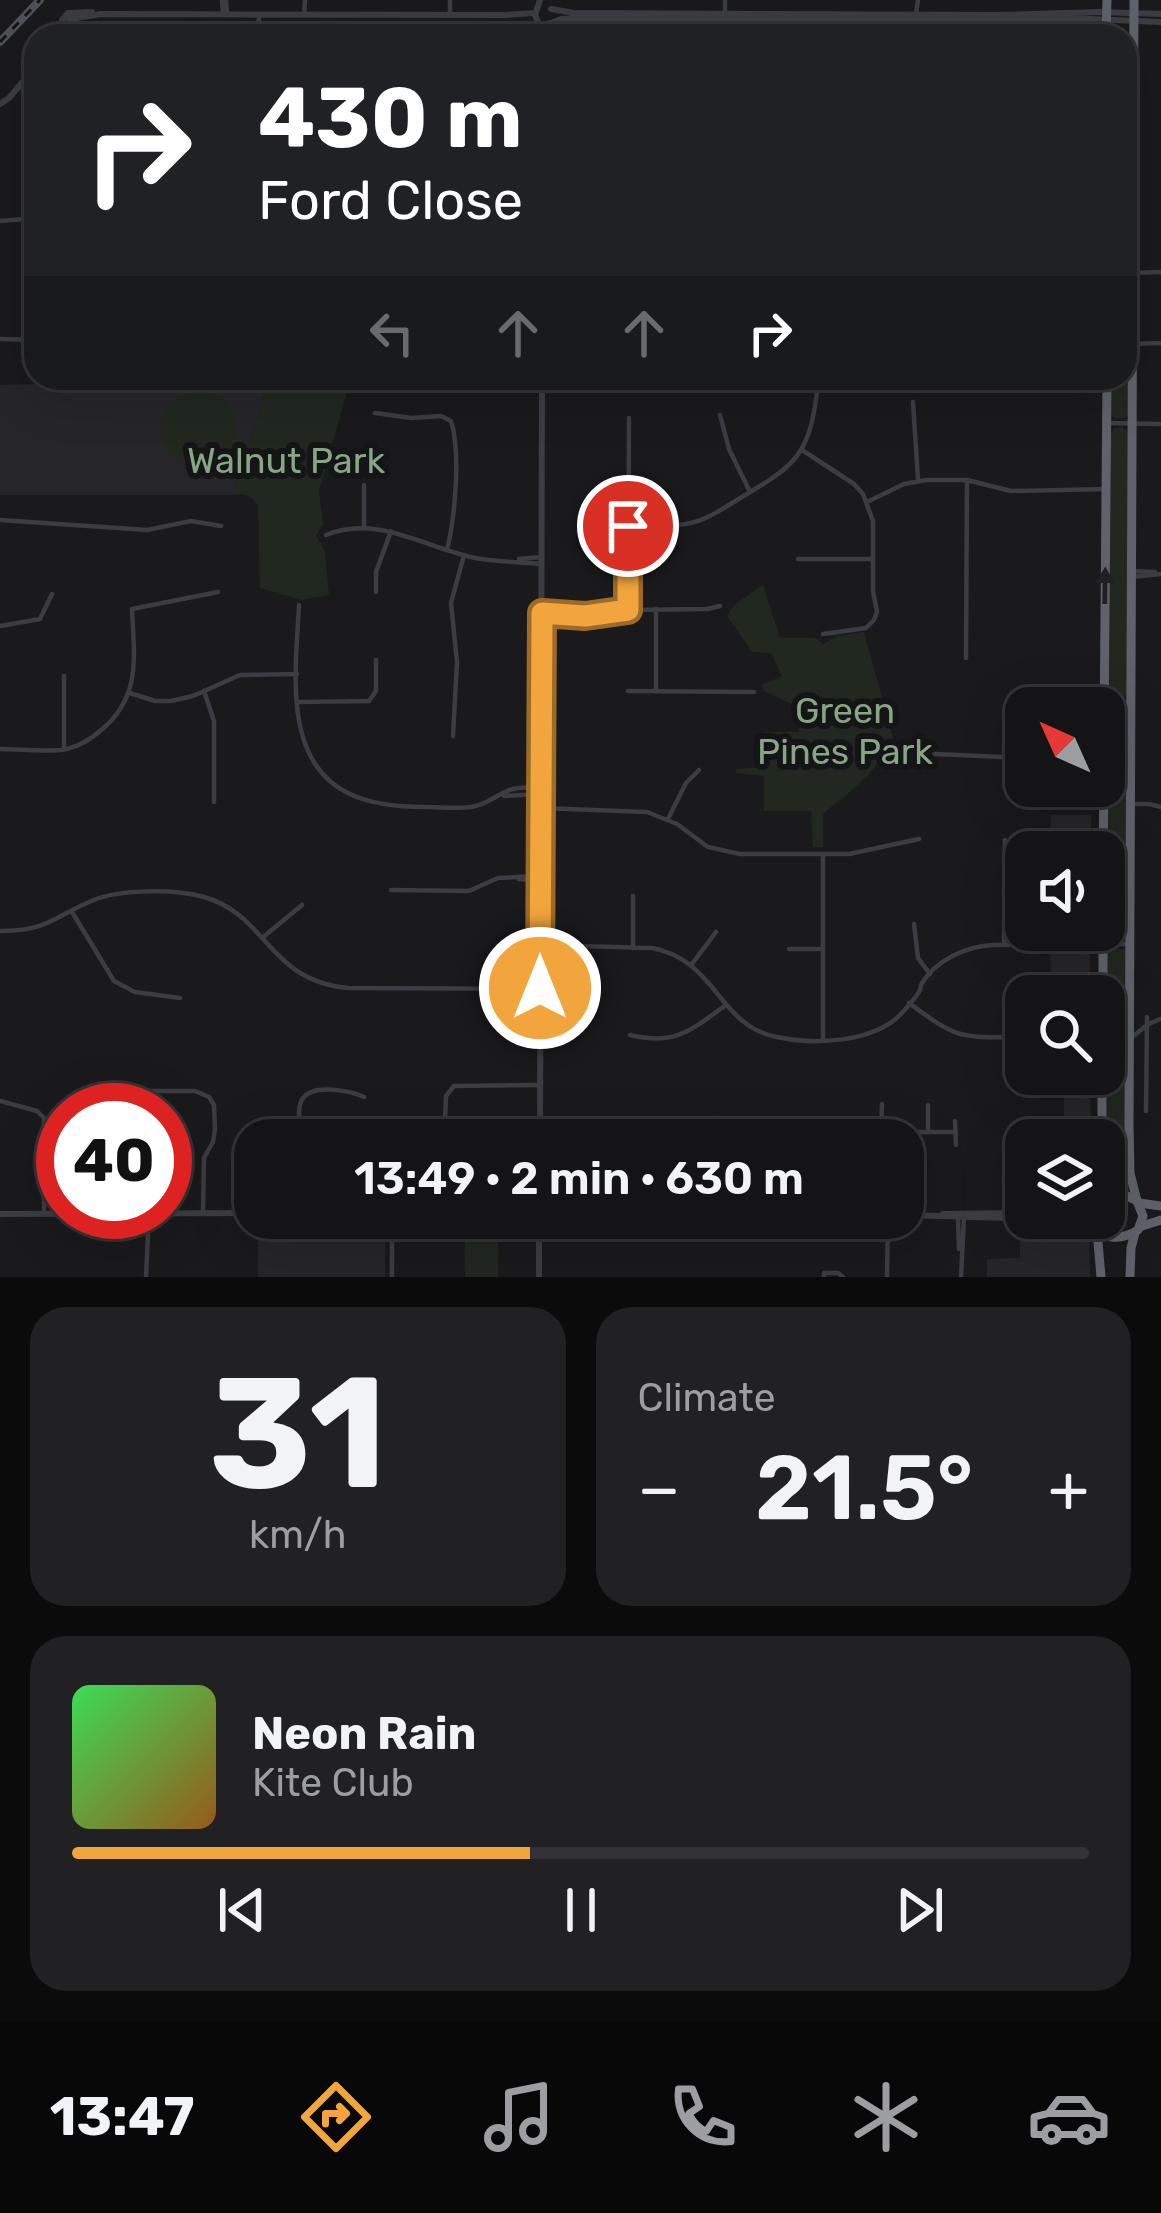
<!DOCTYPE html>
<html lang="en">
<head>
<meta charset="utf-8">
<style>
  :root { --surface:#141416; --page:#212123; --text:#f1f3f6; --muted:#9d9ea1; --line:#333335; --accent:#f2a53d }
  body { margin:0; font-family:Rubik,sans-serif; background:var(--page); color:var(--text); height:100vh; display:flex; flex-direction:column; font-size:45px; white-space:nowrap }
  * { box-sizing:border-box; margin:0 }
  p { font-size:39px; color:var(--muted) }
  .icon { flex:none; width:66px; height:66px; fill:none; stroke:currentColor; stroke-width:2; stroke-linecap:round; stroke-linejoin:round }
  .map { position:relative; height:1277px; overflow:hidden }
  .sheet { display:flex; flex-direction:column; gap:30px; padding:30px; background:#0b0b0c; flex:1 }
  .sheet>* { flex:none }
  .top-card { position:absolute; left:24px; top:24px; width:1113px; height:366px; border-radius:36px; box-shadow:0 12px 48px #0002,0 0 0 3px var(--line); background:#202124; color:#fff; overflow:hidden }
  .needle { width:78px; rotate:315deg }
  .controls { position:absolute; left:1005px; top:687px; display:grid; gap:24px }
  .controls a { display:grid; place-items:center; width:120px; height:120px; border-radius:24px; background:var(--surface); box-shadow:0 12px 48px #0002,0 0 0 3px var(--line); font-size:60px }
  .speed { position:absolute; left:36px; top:1083px; display:flex; gap:24px; font-size:60px; font-weight:700; text-align:center }
  .speed>* { display:grid; place-content:center; width:156px; height:156px; border-radius:50%; background:var(--surface); box-shadow:0 12px 48px #0002,0 0 0 3px var(--line); line-height:1 }
  .speed .limit { border:18px solid #d22; background:#fff; color:#111 }
  .pin { position:absolute; display:grid; place-items:center; width:102px; height:102px; color:#fff; margin:-51px; border:6px solid #fff; border-radius:50%; box-shadow:0 3px 12px #0007 }
  .me { position:absolute; width:132px; margin:-66px; rotate:0deg; stroke-linejoin:round; filter:drop-shadow(0 0 9px #0008) }
  .turn { display:flex; align-items:center; gap:42px; height:252px; padding:0 36px; font-size:54px }
  .turn .icon { width:156px; height:156px; stroke-width:2.5 }
  .turn b { display:block; font-size:84px; line-height:102px }
  .lanes { display:flex; align-items:center; height:114px; padding:0 36px; background:#0003; justify-content:center; gap:60px; direction:ltr }
  .lanes .off { opacity:.35 }
  .big { font-size:90px; font-weight:600; line-height:1.1 }
  .sheet .tile { flex:1; display:flex; flex-direction:column; justify-content:center; gap:18px; min-width:0; padding:0 42px; border-radius:36px; background:var(--page) }
  .sheet .dial { align-items:center; gap:0 }
  .dial b { font-size:156px; line-height:1 }
  .song { display:flex; align-items:center; gap:36px }
  .cover { width:144px; height:144px; border-radius:18px; background:linear-gradient(135deg,hsl(130 70% 55%),hsl(30 70% 35%)) }
  .played { height:12px; border-radius:6px; background:linear-gradient(90deg,var(--accent) 45%,var(--line) 45%) }
  .keys { display:flex; justify-content:space-around; direction:ltr }
  .heat { display:flex; justify-content:space-between; align-items:center; font-size:66px; direction:ltr }
  .sheet .tiles { flex:1; display:grid; gap:30px; grid-template-columns:1fr 1fr }
  .tile:last-child { grid-column:span 2 }
  .trip { position:absolute; left:234px; top:1119px; width:690px; height:120px; border-radius:36px; background:var(--surface); box-shadow:0 12px 48px #0002,0 0 0 3px var(--line); font-weight:600; line-height:120px; text-align:center }
  .tab-bar { display:flex; height:192px; justify-content:space-around; align-items:center; background:#080809; color:var(--muted) }
  .tab-bar .icon { width:84px; height:84px }
  .tab-bar .active { color:var(--accent) }
  .tab-bar b { font-size:54px; color:var(--text) }
  .map>svg:first-child { display:block }
  .built { fill:#26262a }
  .green { fill:#202820 }
  .lines { fill:none; stroke-linecap:round; stroke-linejoin:round }
  .minor { stroke:#3b3d42; stroke-width:4.5 }
  .tertiary { stroke:#3b3d42; stroke-width:6 }
  .trunk { stroke:#5f626a; stroke-width:9 }
  .rail-casing { stroke:#4e5157; stroke-width:8 }
  .rail { stroke:#151518; stroke-width:3; stroke-dasharray:9; stroke-linecap:butt }
  .oneway { fill:#202124 }
  .route-casing { stroke:#9d6b28; stroke-width:30 }
  .route { stroke:#f2a53d; stroke-width:21 }
  .labels { text-anchor:middle; stroke-width:12; stroke-linejoin:round; paint-order:stroke }
  .park-label { font-size:36px; fill:#85a784; stroke:#151518 }
</style>
</head>
<body>
<div class="map">
<svg width="1161" height="1277" viewBox="0 0 1161 1277">
  <rect width="100%" height="100%" fill="#1a1a1d"/>
  <path class="built" d="M826 30H1094V36H826Z
    M269 379 232 495H0V385Z
    M1051 815H1091V852H1051Z
    M1051 930H1090V996H1050Z
    M1046 1074H1090L1091 1140H1064V1093L1062 1086H1046Z
    M258 1224H385V1277H258Z
    M1020 1226 1082 1228 1089 1235 1090 1277H987V1259L1020 1258Z"/>
  <path class="green" d="M1125 134 1129 138 1128 414 1125 418 1116 419 1111 414V378H1125Z
    M269 379 350 381 319 491 323 524 316 536 325 551 329 595 301 600 260 588 258 505C250 494 244 493 232 495Z
    M161 430a38 38 0 1 1 76 0a38 38 0 1 1-76 0Z
    M1123 427 1128 432 1127 693 1123 698H1112L1109 694 1111 433 1114 428Z
    M763 585 780 638H815L823 644 838 636 864 632 894 742 886 745C880 772 844 796 823 814V847H813L811 811H764V776L736 773V769L764 767V732H798L807 711 764 691 762 685 782 676 771 653 752 652 727 616 734 605Z
    M1111 707H1122L1127 711 1126 937 1123 940 1107 938 1108 711Z
    M1109 948 1125 950 1127 1174 1130 1191 1107 1187V951Z
    M498 1223V1277H465V1224Z"/>
  <g class="lines">
    <path class="minor" d="M222 0 223 14
      M226 0 227 14
      M450 0V15
      M725 13V0
      M916 14 918 0
      M304 15 305 0
      M777 19V36
      M258 36 259 14
      M0 221 36 218
      M1132 273 1161 272
      M0 339 36 340
      M1132 344 1161 343
      M311 382 312 378
      M913 402 918 480
      M375 413 411 418 441 416 451 421C461 452 455 517 447 550
      M720 415 729 449 750 492
      M1107 423 1159 424
      M802 450 854 484 863 494 873 521V591L877 612 874 620 866 628 823 634
      M364 485V527
      M867 502 904 484 927 480H967L1011 491 1106 489
      M0 520 147 530 191 521 221 526
      M628 526C647 525 667 527 686 524 705 521 721 510 737 500 792 467 809 459 817 392
      M326 535C377 514 426 548 475 558 496 562 520 562 542 564
      M519 559 542 557
      M798 559H873
      M1131 571 1155 572
      M1131 577 1161 574
      M376 592V572L391 531
      M299 605C297 646 291 694 302 734 319 796 370 807 425 807 440 807 456 809 471 807 488 805 498 793 513 789 522 787 532 787 541 787
      M628 610 629 418
      M541 618 628 610 707 609 720 606
      M0 626 40 619 52 594
      M966 658 967 480
      M64 676V750
      M204 691 214 721V802
      M628 691 754 692
      M656 691V609
      M130 693 155 701H171L193 696 240 675 297 674
      M299 702 369 701 376 691V660
      M1104 703 1129 702
      M453 736 457 662 451 603 464 555
      M0 749C21 749 46 753 67 749 79 746 91 739 100 731 142 697 134 657 132 609L218 592
      M892 752 1026 758
      M504 796 540 794
      M1131 804H1149L1161 807
      M542 808 647 812 677 824 708 847 740 854H849L919 839
      M668 819 686 783 699 770
      M519 879 541 881
      M391 890 469 891 498 878 538 876
      M72 912 114 981 135 992 180 998
      M914 924 918 958 930 974
      M0 931C49 931 54 916 94 900 121 889 176 889 204 897 268 915 268 981 348 988L540 989
      M262 938 302 905
      M1004 942 1005 840
      M541 945 652 948C717 960 718 1026 777 1037 814 1045 873 1043 901 1014 906 1008 915 999 919 992 921 990 920 986 922 983 936 960 967 946 993 945L1130 944
      M633 948V896
      M789 949H823
      M540 950 563 949
      M692 964 716 932
      M909 1003C953 1035 955 1038 1011 1037
      M630 1035C676 1046 691 1030 726 1005
      M823 1039V855
      M1130 1039 1147 1025 1160 1019
      M0 1101 37 1111 44 1118V1212
      M113 1110 117 1099 129 1091H195L209 1097 214 1105 215 1129 213 1142 204 1158 203 1213
      M1146 1111 1147 1017
      M445 1119 446 1096 454 1086 538 1085
      M540 1120 707 1121 719 1118
      M955 1121 956 1145
      M881 1131 882 1104
      M928 1132V1105
      M300 1140C300 1129 296 1107 303 1098 314 1083 351 1091 364 1097
      M867 1140 868 1135 874 1132H956
      M958 1218 959 1249
      M146 1277 149 1213
      M392 1277V1218
      M824 1277V1273H838L843 1277
      M887 1277 888 1218
      M961 1277 964 1217"/>
    <path class="tertiary" d="M551 9 574 13 997 15 1099 12 1161 14
      M551 23 561 19 580 18H1066L1161 22
      M539 24 535 15 540 0
      M59 36 62 20 68 13 92 12
      M64 36 70 19 101 14 505 15 535 13
      M547 36 549 23
      M0 104 9 98 36 66
      M540 1140 542 378
      M0 1214 255 1213
      M943 1214 1026 1213
      M903 1215 1077 1220 1092 1226
      M531 1218 539 1224 548 1218
      M534 1222 539 1241V1277"/>
    <path class="trunk" d="M1134 0 1129 1125 1130 1173 1137 1201
      M1106 36 1107 0
      M1104 735 1107 378
      M1103 852 1104 786
      M1103 996V930
      M1102 1074V1140
      M1139 1203 1161 1206
      M1092 1218C1098 1241 1120 1241 1138 1230L1143 1216 1137 1201 1123 1194 1104 1196
      M1139 1227 1161 1220
      M1097 1230 1101 1277
      M1130 1277 1131 1248 1135 1233"/>
    <g class="rail-casing">
      <path id="rail" d="M0 42 40 0"/>
    </g>
    <use href="#rail" class="rail"/>
  </g>
  <defs><path id="oneway-solid" d="M-6-.8H1V-3.2L6.5 0L1 3.2V.8H-6Z" transform="scale(3)"/></defs>
  <use class="oneway" href="#oneway-solid" transform="translate(1105 586) rotate(-89)"/>
  <g class="lines">
    <g class="route-casing">
      <path id="route" d="M540 988 542 613 585 616 628 610V526"/>
    </g>
    <use href="#route" class="route"/>
  </g>
  <g class="labels">
    <g class="park-label">
      <text x="286" y="473">Walnut Park</text>
      <text x="845" y="723">Green<tspan x="845" dy="41">Pines Park</tspan></text>
    </g>
  </g>
</svg>
<div class="controls">
<a><svg class="needle" viewBox="-14 -14 28 28"><path d="M0-13l5 13h-10z" fill="#e53935"/><path d="M0 13l5-13h-10z" fill="#9d9ea1"/></svg></a>
<a><svg class="icon" aria-label="sound" viewBox="0 0 24 24"><path d="M4 9h4l5-4v14l-5-4H4zM17 9q2 3 0 6"/></svg></a>
<a><svg class="icon" aria-label="search" viewBox="0 0 24 24"><circle cx="10" cy="10" r="6"/><path d="M15 15l6 6"/></svg></a>
<a><svg class="icon" aria-label="layers" viewBox="0 0 24 24"><path d="M12 4l9 5-9 5-9-5zM3 14l9 5 9-5"/></svg></a>
</div>
<div class="speed"><div class="limit">40</div></div>
<div class="pin" style="left:628px;top:526px;background:#d93025"><svg class="icon" aria-label="arrive" viewBox="0 0 24 24"><path d="M6 21V4h12l-3 4 3 4H6"/></svg></div>
<svg class="me" style="left:540px;top:988px" viewBox="-20 -20 40 40"><circle r="17" fill="#f2a53d" stroke="#fff" stroke-width="3"/><path d="M0-11L8 9 0 5-8 9z" fill="#fff"/></svg>
<div class="trip">13:49 · 2 min · 630 m</div>
<div class="top-card">
<div class="turn"><svg class="icon" aria-label="right" viewBox="0 0 24 24"><path d="M7 20v-9h11M14 6l5 5-5 5"/></svg><div><b>430 m</b>Ford Close</div></div>
<div class="lanes"><svg class="icon off" aria-label="left" viewBox="0 0 24 24"><path d="M17 20v-9H6M10 6l-5 5 5 5"/></svg><svg class="icon off" aria-label="ahead" viewBox="0 0 24 24"><path d="M12 20V5M6 11l6-6 6 6"/></svg><svg class="icon off" aria-label="ahead" viewBox="0 0 24 24"><path d="M12 20V5M6 11l6-6 6 6"/></svg><svg class="icon" aria-label="right" viewBox="0 0 24 24"><path d="M7 20v-9h11M14 6l5 5-5 5"/></svg></div>
</div>
</div>
<section class="sheet">
<div class="tiles">
<div class="tile dial"><b>31</b><p>km/h</p></div>
<div class="tile"><p>Climate</p>
<div class="heat"><a>−</a><b class="big">21.5°</b><a>+</a></div>
</div>
<div class="tile">
<div class="song"><i class="cover"></i><div><b>Neon Rain</b><p>Kite Club</p></div></div>
<div class="played"></div>
<div class="keys"><svg class="icon" aria-label="previous" viewBox="0 0 24 24"><path d="M18 5L8 12l10 7zM5 5v14"/></svg><svg class="icon" aria-label="pause" viewBox="0 0 24 24"><path d="M8 5v14M16 5v14"/></svg><svg class="icon" aria-label="next" viewBox="0 0 24 24"><path d="M6 5l10 7-10 7zM19 5v14"/></svg></div>
</div>
</div>
</section>
<nav class="tab-bar">
<b>13:47</b>
<svg class="icon active" aria-label="directions" viewBox="0 0 24 24"><path d="M12 3l9 9-9 9-9-9zM9 14v-3h6M13 9l2 2-2 2"/></svg>
<svg class="icon" aria-label="music" viewBox="0 0 24 24"><path d="M9 18V5l10-2v13"/><circle cx="6" cy="18" r="3"/><circle cx="16" cy="16" r="3"/></svg>
<svg class="icon" aria-label="phone" viewBox="0 0 24 24"><path d="M5 4h4l2 5-3 2q2 4 5 5l2-3 5 2v4C11 20 4 13 5 4z"/></svg>
<svg class="icon" aria-label="climate" viewBox="0 0 24 24"><path d="M12 3v18M4 7l16 10M4 17L20 7"/></svg>
<svg class="icon" aria-label="car" viewBox="0 0 24 24"><path d="M5 17H2v-5l4-1 3-4h7l3 4 3 1v5h-3M9 17h6M6 11h13"/><circle cx="7" cy="17" r="2"/><circle cx="17" cy="17" r="2"/></svg>
</nav>
</body>
</html>
